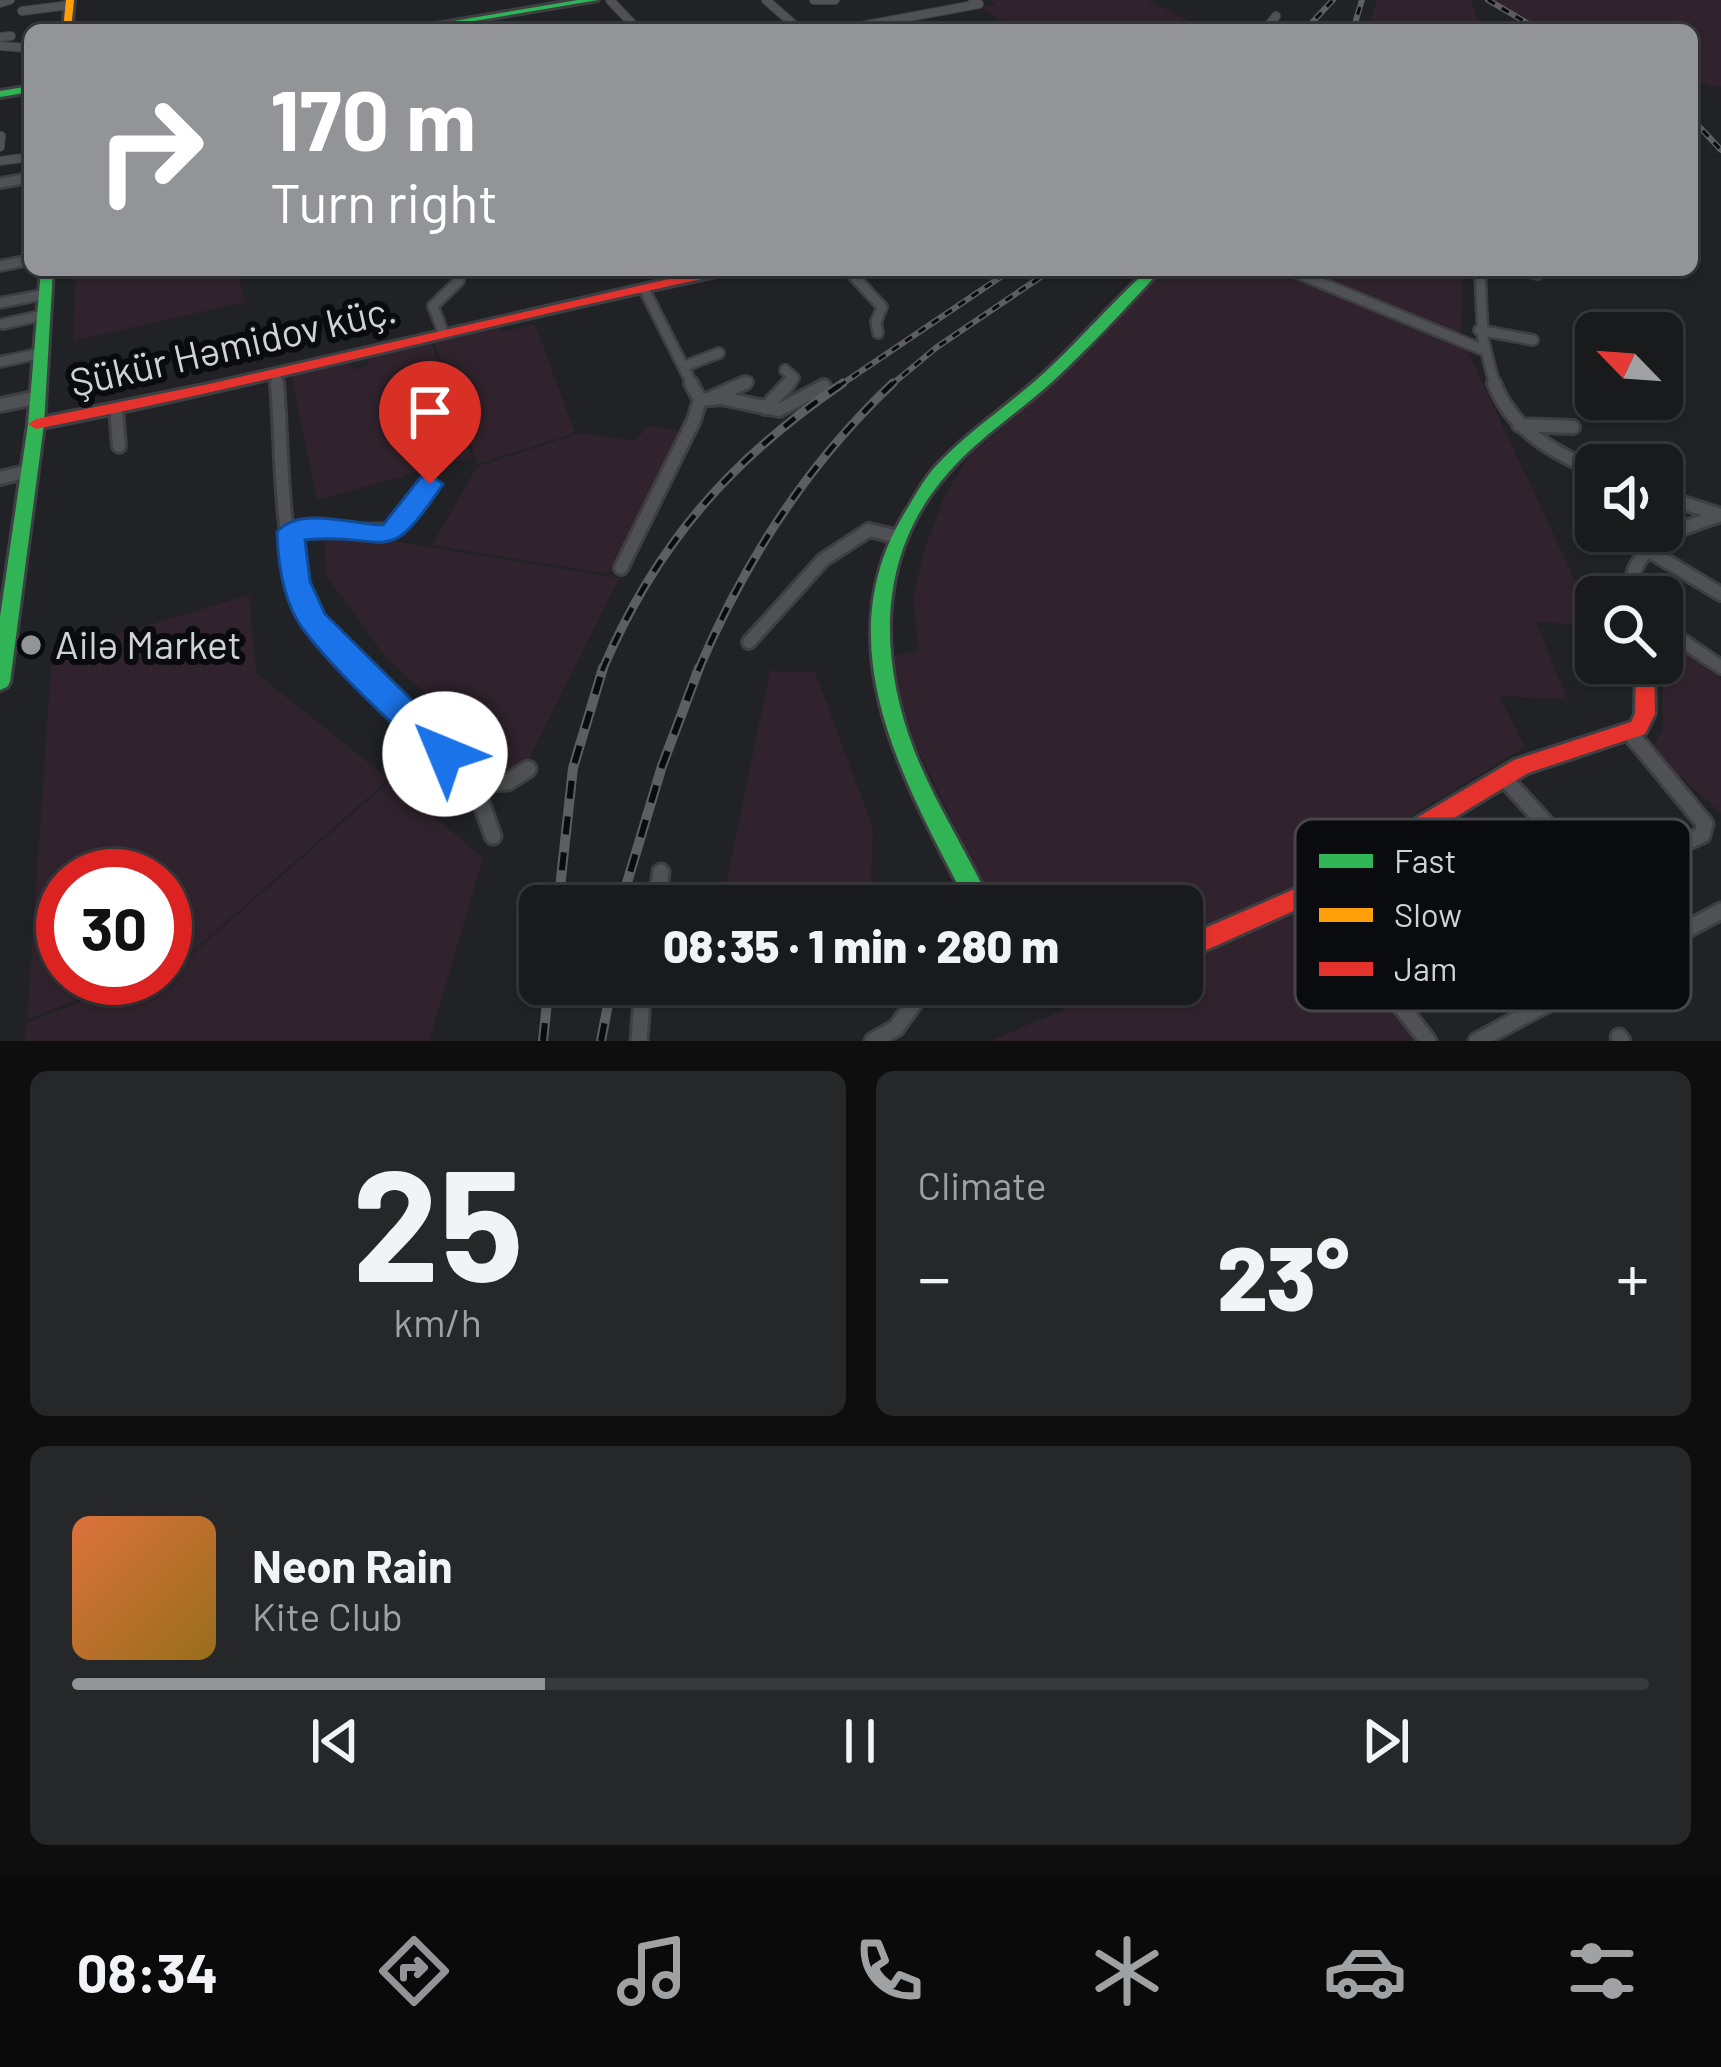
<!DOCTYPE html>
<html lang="en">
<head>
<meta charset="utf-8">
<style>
  :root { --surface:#191a1c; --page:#262729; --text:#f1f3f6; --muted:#9fa1a3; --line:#37383b; --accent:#939498 }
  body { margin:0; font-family:Barlow,sans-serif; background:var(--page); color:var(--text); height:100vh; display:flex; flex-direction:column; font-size:45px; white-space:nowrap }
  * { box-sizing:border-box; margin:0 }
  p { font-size:39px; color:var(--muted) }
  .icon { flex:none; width:66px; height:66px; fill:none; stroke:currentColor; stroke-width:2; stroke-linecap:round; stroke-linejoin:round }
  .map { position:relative; height:1041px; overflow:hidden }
  .details { display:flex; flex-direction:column; gap:30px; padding:30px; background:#0e0e0f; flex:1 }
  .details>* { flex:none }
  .hud { position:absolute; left:24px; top:24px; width:1674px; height:252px; border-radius:18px; box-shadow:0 3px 9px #0004,0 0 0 3px var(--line); background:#939498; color:#fff; overflow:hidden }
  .needle { width:78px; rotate:295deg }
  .buttons { position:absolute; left:1575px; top:312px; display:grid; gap:24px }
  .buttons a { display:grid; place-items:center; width:108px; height:108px; border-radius:18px; background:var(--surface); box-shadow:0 3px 9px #0004,0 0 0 3px var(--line); font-size:60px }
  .speed { position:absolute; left:36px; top:849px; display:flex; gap:24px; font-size:60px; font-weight:700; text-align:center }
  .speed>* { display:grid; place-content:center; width:156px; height:156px; border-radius:50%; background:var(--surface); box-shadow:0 3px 9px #0004,0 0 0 3px var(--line); line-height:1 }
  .speed .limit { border:18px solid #d22; background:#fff; color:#111 }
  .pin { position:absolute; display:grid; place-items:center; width:102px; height:102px; color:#fff; margin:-123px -51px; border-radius:50% 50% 50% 0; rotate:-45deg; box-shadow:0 0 12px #0007 }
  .pin .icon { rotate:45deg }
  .me { position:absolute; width:132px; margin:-66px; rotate:315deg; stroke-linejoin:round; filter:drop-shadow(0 0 9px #0008) }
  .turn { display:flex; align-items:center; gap:42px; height:252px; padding:0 48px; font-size:54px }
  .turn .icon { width:156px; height:156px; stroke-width:2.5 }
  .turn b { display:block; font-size:84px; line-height:102px }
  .big { font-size:90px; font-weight:800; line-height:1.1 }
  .details .tile { flex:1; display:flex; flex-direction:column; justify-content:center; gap:18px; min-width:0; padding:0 42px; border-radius:18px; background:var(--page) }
  .details .dial { align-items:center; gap:0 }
  .dial b { font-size:156px; line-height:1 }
  .song { display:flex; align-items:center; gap:36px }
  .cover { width:144px; height:144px; border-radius:18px; background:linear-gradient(135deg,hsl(20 70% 55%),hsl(40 70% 35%)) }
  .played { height:12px; border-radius:6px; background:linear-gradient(90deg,var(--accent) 30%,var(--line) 30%) }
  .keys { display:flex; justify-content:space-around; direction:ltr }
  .heat { display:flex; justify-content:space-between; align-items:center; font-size:66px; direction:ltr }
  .details .tiles { flex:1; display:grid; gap:30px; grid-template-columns:1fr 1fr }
  .tile:last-child { grid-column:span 2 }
  .trip { position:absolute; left:519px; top:885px; width:684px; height:120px; border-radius:18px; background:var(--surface); box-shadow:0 3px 9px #0004,0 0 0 3px var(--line); font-weight:800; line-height:120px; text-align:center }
  .menu { display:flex; height:192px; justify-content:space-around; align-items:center; background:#0a0a0b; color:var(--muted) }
  .menu .icon { width:84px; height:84px }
  .menu .active { color:var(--accent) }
  .menu b { font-size:54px; color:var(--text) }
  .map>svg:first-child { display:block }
  .industrial { fill:#30232d }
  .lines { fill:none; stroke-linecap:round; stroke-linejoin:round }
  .street-far3-casing { stroke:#3e3f43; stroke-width:10 }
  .street-far2-casing { stroke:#3e3f43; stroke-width:14 }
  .street-far1-casing { stroke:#3e3f43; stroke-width:18 }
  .street-casing { stroke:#3e3f43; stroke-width:21 }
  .fast-casing { stroke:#3e3f43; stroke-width:6 }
  .slow-casing { stroke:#3e3f43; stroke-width:6 }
  .jam-casing { stroke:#3e3f43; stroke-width:6 }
  .street-far3 { stroke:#505154; stroke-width:8 }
  .street-far2 { stroke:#505154; stroke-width:9 }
  .street-far1 { stroke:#505154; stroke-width:12 }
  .street { stroke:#505154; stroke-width:15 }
  .fast { fill:#30b455; fill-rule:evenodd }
  .slow { fill:#ff9f0a; fill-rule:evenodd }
  .jam { fill:#e5322d; fill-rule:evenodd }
  .rail-far2-casing { stroke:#5d5e60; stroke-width:6 }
  .rail-far1-casing { stroke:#5d5e60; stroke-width:9 }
  .rail-casing { stroke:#5d5e60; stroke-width:10 }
  .rail-far2 { stroke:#0a0b0e; stroke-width:3; stroke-dasharray:8; stroke-linecap:butt }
  .rail-far1 { stroke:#0a0b0e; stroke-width:4.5; stroke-dasharray:14; stroke-linecap:butt }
  .rail { stroke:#0a0b0e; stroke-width:6; stroke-dasharray:18; stroke-linecap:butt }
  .route { fill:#1a73e8; stroke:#114b97; stroke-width:3 }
  .poi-dot { fill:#939498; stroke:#0a0b0e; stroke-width:4.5 }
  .labels { text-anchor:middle; stroke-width:12; stroke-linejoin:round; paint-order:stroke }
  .street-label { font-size:39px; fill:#d0d2d6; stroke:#0a0b0e }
  .poi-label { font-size:39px; fill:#d0d2d6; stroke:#0a0b0e; text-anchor:start }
  .key { fill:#0a0b0e; stroke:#45474a; stroke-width:3 }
  .key-label { font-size:33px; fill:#d0d2d6 }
</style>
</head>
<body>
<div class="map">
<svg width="1721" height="1041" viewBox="0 0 1721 1041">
  <rect width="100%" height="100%" fill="#212226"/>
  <path class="industrial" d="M990 0H1147L1205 29 1017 30 981 7 995 4Z
    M1377 0H1471L1481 30H1368Z
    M1493 0H1721V87L1692 82V30H1545Z
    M76 270H238L244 302 73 341Z
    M1163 270H1278L1467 350 1596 625 1536 622 1567 699 1499 696 1525 747 1298 884 1182 935V906H994L918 750 897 692 891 657 919 650 913 598 925 548 945 495 969 456 1043 393 1108 328 1122 303Z
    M1298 270H1463L1461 339Z
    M498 322 502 332 535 324 575 433 478 464 433 339Z
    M430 339 471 457 317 500 291 374 348 360 353 369 360 368 367 366 371 354Z
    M648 426 683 431 609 574 432 545 477 467 580 433 635 441Z
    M325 530 619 578 528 761 506 769 385 656 326 575Z
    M249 595 256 673 389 779 183 960 165 967V876H63V978H135L27 1019 52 654Z
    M1662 633 1721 680V813L1651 750 1663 730Z
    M770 671 815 672 873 828 870 902 724 894Z
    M391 780 483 858 429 1041H25L26 1023 142 978H165V969L183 962Z
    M1309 903 1419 1041H990L1125 984H1182V959Z"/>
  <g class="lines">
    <g class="street-far3-casing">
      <path id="street-far3" d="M610 0 638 30
        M766 0 800 30
        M814 0H835
        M0 3 10 0
        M22 11 70 5
        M840 30 979 4 973 0
        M1265 30 1276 16
        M0 37 11 36
        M0 46 30 48
        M0 147 1 136
        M0 161 30 157"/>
    </g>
    <g class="street-far2-casing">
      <path id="street-far2" d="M0 183 30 178
        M0 266 30 260
        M848 270 882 307 876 322 878 333
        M1290 270 1481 349
        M1480 270 1483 339 1495 386
        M1518 270 1538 274
        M644 289 693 386
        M0 303 46 294
        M3 324 44 315
        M1479 330 1533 340
        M443 332 433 306 459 281 455 270
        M0 362 42 353
        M685 366 719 353
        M785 370 794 378 786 386
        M276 375 277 386
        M738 386 748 382"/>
    </g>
    <g class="street-far1-casing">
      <path id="street-far1" d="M277 383C283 454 278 540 306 606 317 632 340 652 359 671
        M1494 383C1512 430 1553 452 1596 471
        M713 397 745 383
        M700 400 721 398 779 410 824 386
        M0 405 39 397
        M765 408 789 383
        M116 410 119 446
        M1519 425 1573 427
        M0 478 29 471
        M1662 496 1720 515
        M291 532 395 530 430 484
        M1646 549 1721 594
        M621 568 694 420 700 400 691 383
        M1631 597C1627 544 1679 529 1721 515
        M1662 627 1721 667
        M749 642 823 560 869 530 898 537"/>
    </g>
    <g class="street-casing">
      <path id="street" d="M356 668 474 783 508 782 528 769
        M1630 733 1705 824 1702 835 1673 848
        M1503 777 1550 828
        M474 783 493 836
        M1312 892 1428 1041
        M656 906 661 872
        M1057 984 1094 989 1106 984
        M1619 1037 1622 1041
        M639 1041 643 984
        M873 1041 896 1028 928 984
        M1477 1041 1721 911"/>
    </g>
    <g class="fast-casing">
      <path id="fast" d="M578 0H598L421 30H400Z
        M30 86V92L0 97V91Z
        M41 270H53L44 424 10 682 7 687 0 690V617L28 424Z
        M1148 270H1161C1126 308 1090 347 1052 382 1018 413 978 438 948 473 877 553 878 655 914 750 935 804 968 853 992 906H969C906 785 824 647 904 514 914 498 922 482 934 468 967 432 1008 406 1044 373 1080 340 1111 303 1148 270Z"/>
    </g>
    <g class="slow-casing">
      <path id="slow" d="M66 0H74L71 30H63Z"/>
    </g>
    <g class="jam-casing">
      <path id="jam" d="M708 270H732L726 274C495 322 267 384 36 429L28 424 36 419 209 384Z
        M1636 663H1654L1655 714 1645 734 1528 773 1320 899 1182 961V938L1304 885 1514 760 1631 722 1635 714Z"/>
    </g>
    <use href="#street-far3" class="street-far3"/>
    <use href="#street-far2" class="street-far2"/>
    <use href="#street-far1" class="street-far1"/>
    <use href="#street" class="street"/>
    <use href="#fast" class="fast"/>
    <use href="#slow" class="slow"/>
    <use href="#jam" class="jam"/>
    <g class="rail-far2-casing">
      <path id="rail-far2" d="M1488 0 1539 30
        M1305 30 1333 0
        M1353 30 1362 0
        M1692 119 1721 150
        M839 386 1011 270
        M890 386 937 347 1051 270"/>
    </g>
    <g class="rail-far1-casing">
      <path id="rail-far1" d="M602 671C655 545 731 459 843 383
        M698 671C744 562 807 464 893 383"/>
    </g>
    <g class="rail-casing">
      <path id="rail" d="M558 906 573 768 603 668
        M620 906 662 766 699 668
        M543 1041 549 984
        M601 1041 612 984"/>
    </g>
    <use href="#rail-far2" class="rail-far2"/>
    <use href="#rail-far1" class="rail-far1"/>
    <use href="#rail" class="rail"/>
  </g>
  <path class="route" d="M430 475 443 484C385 573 390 531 305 540L310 581 325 614 456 744 461 754 456 764 445 768 433 764C391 720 340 678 303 629 283 602 278 564 277 532 299 505 354 525 383 525L420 478Z"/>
  <circle class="poi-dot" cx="31" cy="645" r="12"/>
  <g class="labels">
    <g class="street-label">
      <text transform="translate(233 346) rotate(-13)" y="14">Şükür Həmidov küç.</text>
    </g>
    <g class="poi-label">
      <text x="55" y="659">Ailə Market</text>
    </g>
  </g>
  <rect x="1295" y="819" width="396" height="192" rx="18" class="key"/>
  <rect x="1319" y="854" width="54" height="14" fill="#30b455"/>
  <rect x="1319" y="908" width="54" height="14" fill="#ff9f0a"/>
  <rect x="1319" y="962" width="54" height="14" fill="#e5322d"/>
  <g class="key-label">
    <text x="1394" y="873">Fast</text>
    <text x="1394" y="927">Slow</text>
    <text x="1394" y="981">Jam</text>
  </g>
</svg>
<div class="buttons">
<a><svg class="needle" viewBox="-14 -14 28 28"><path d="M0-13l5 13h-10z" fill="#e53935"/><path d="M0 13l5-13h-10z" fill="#9fa1a3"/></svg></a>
<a><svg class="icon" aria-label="sound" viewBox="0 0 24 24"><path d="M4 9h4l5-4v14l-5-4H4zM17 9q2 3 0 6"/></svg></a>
<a><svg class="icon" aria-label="search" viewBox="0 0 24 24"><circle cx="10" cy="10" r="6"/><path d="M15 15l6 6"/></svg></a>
</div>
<div class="speed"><div class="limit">30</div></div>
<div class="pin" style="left:430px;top:484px;background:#d93025"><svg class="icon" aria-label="arrive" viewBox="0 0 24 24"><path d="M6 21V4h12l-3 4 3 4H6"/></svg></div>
<svg class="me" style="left:445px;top:754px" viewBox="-20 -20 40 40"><circle r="19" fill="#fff"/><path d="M0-13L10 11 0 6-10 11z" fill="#1a73e8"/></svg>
<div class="trip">08:35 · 1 min · 280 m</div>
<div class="hud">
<div class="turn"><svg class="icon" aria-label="right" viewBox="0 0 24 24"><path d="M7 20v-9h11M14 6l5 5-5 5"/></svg><div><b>170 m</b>Turn right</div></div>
</div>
</div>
<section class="details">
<div class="tiles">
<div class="tile dial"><b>25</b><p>km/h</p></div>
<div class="tile"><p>Climate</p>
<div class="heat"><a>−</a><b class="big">23°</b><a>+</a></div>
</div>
<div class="tile">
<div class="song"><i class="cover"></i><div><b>Neon Rain</b><p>Kite Club</p></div></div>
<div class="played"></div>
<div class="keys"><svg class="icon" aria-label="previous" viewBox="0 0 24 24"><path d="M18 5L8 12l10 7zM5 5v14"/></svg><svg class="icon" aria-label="pause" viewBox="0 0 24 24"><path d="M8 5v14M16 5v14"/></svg><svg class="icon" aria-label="next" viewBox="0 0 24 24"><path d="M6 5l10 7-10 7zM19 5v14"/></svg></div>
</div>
</div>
</section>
<nav class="menu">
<b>08:34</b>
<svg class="icon active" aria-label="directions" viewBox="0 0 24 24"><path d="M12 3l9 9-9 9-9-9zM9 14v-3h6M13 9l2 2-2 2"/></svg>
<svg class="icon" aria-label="music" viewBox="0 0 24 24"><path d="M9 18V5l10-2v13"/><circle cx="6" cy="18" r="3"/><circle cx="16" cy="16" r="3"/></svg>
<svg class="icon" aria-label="phone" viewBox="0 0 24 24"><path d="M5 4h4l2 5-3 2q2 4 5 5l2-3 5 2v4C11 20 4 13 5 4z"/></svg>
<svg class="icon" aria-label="climate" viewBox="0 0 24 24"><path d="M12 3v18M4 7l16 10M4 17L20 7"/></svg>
<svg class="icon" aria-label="car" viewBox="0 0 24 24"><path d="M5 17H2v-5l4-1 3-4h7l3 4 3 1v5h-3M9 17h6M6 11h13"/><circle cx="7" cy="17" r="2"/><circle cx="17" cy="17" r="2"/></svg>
<svg class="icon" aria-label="filters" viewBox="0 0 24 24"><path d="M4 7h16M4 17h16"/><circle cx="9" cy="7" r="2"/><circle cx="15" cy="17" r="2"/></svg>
</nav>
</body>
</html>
